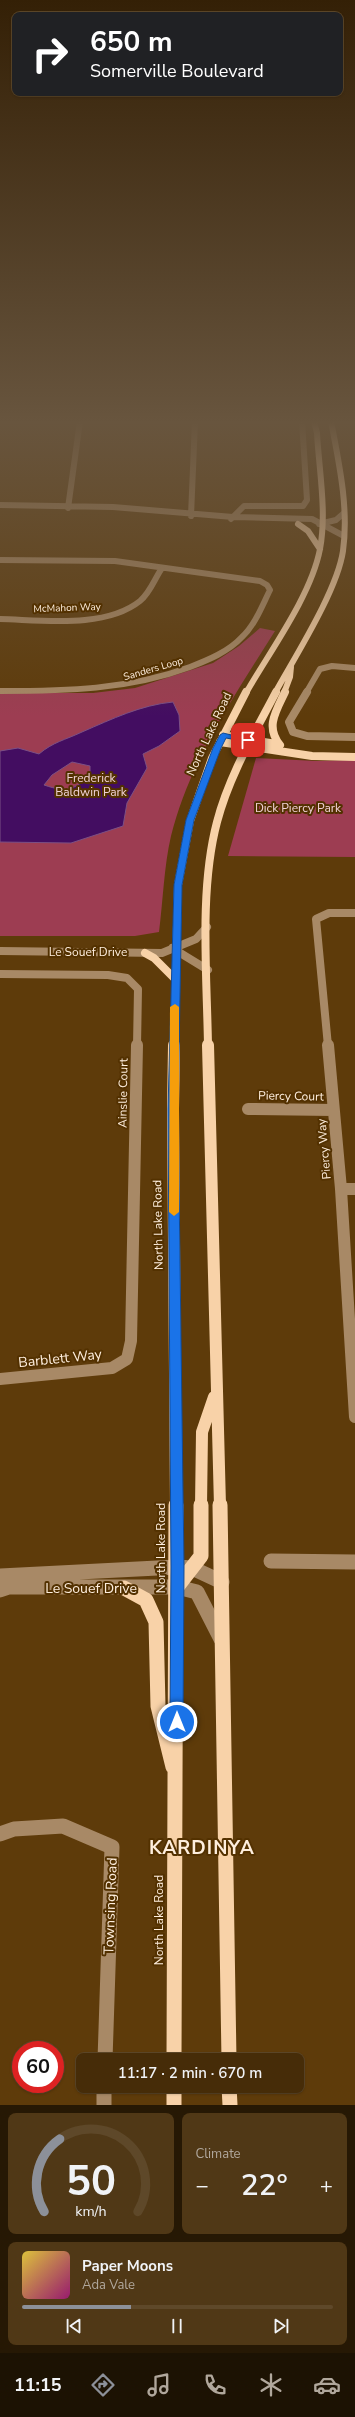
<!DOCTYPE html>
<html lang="en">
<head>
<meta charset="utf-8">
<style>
  :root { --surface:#462c08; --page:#503816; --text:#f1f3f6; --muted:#b0a79c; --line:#5e4829; --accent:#8c9099 }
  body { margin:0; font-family:"Nunito Sans",sans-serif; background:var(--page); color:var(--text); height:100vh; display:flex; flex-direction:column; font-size:15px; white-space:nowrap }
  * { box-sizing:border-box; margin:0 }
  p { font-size:13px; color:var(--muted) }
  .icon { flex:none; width:22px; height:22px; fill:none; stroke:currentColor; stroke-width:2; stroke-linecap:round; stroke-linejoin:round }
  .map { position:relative; height:2105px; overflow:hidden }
  .panel { display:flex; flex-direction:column; gap:8px; padding:8px; background:#261804; flex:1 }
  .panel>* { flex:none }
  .top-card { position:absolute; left:12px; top:12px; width:331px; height:84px; border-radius:8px; box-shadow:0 1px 3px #0004,0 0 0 1px var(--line); background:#202124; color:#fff; overflow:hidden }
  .speed { position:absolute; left:12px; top:2041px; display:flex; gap:8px; font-size:20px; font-weight:700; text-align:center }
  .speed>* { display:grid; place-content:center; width:52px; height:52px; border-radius:50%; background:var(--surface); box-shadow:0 1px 3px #0004,0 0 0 1px var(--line); line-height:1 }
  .speed .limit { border:6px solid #d22; background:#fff; color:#111 }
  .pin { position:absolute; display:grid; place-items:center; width:34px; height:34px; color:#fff; margin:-17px; border-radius:8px; box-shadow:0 2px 6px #0006 }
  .me { position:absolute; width:44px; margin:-22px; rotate:0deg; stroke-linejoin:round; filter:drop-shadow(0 0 3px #0008) }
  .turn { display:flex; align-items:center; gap:14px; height:84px; padding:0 12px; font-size:18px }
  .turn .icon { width:52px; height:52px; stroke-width:2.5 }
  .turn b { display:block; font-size:28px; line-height:34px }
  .big { font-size:30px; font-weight:600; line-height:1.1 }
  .panel .card { flex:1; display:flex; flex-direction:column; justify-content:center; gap:6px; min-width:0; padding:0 14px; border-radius:8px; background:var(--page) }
  .panel .dial { align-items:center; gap:0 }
  .dial svg { height:104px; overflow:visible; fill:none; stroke:var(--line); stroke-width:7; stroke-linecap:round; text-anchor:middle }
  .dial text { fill:var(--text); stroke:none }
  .song { display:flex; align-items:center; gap:12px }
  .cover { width:48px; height:48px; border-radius:6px; background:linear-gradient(135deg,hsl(50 70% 55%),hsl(320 70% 35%)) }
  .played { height:4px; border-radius:2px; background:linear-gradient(90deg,var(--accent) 35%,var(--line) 35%) }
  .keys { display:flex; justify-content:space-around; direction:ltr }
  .heat { display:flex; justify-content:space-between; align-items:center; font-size:22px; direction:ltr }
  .panel .tiles { flex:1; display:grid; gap:8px; grid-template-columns:1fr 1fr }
  .card:last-child { grid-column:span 2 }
  .trip { position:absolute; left:76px; top:2053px; width:228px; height:40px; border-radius:8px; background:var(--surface); box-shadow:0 1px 3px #0004,0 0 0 1px var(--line); font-weight:600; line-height:40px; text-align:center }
  .dock { display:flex; height:64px; justify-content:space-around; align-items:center; background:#1c1203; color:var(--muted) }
  .dock .icon { width:28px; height:28px }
  .dock .active { color:var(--accent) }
  .dock b { font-size:18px; color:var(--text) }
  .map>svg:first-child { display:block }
  .green { fill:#9d3d52 }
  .water { fill:#430d61; stroke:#7b5086; fill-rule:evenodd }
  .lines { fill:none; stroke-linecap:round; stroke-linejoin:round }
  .minor-far3 { stroke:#a88966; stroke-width:6 }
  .minor-far2 { stroke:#a88966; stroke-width:8 }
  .minor-far1 { stroke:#a88966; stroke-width:12 }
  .minor { stroke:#a88966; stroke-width:15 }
  .major-far3 { stroke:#f8d2a8; stroke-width:6 }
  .major-far2 { stroke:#f8d2a8; stroke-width:8 }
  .major-far1 { stroke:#f8d2a8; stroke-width:12 }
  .major { stroke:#f8d2a8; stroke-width:15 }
  .route { fill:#1a73e8; stroke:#114b97 }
  .slow { fill:#f59e0b }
  .labels { text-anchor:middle; stroke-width:4; stroke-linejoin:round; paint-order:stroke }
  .far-street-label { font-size:10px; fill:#feeedd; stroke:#533100 }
  .street-label { font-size:12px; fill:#feeedd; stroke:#533100 }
  .park-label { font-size:12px; fill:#f1d3d7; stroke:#533100 }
  .near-street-label { font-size:14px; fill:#feeedd; stroke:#533100 }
  .near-district-label { font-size:19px; font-weight:bold; letter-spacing:1px; fill:#feeedd; stroke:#533100 }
</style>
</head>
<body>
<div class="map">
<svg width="355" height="2105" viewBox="0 0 355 2105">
  <rect width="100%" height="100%" fill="#5e3b0a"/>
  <path class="green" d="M260 628 275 631C235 695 190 760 171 836 164 866 163 901 159 932L135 936H0V693H93L135 688 213 663 239 646Z
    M256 758 317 761 355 760V857L228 856Z"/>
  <path class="water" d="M173 702 179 715 180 731 159 746 143 754 147 768 127 803 123 826 71 843 0 842V751L18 748 39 754C53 742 65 740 82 732 112 719 141 705 173 702ZM72 762 90 766V776C72 790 68 793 44 785L52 775Z"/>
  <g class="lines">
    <path class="minor-far3" d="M0 505 113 507 233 517 312 519 344 536
      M68 508 80 421
      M191 516 195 421
      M231 519 244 506H303L307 500 302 421
      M319 524 336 520 344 513
      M0 560 115 561 260 581 267 585 270 590C262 606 255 625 242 637 228 652 208 660 190 667 128 690 65 691 0 691
      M0 619C42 620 105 629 140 601 150 593 155 578 162 568
      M306 693 320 669 332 666 355 668"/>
    <path class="minor-far2" d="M307 692 289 722 293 732 307 736 355 737
      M172 948 208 970
      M0 951 162 953 196 939 207 927
      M0 974 108 975 127 978 138 989 137 1046
      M328 1046 316 919 329 913H355"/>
    <path class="minor-far1" d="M328 1045 341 1189 355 1417
      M248 1109 333 1110
      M341 1189H355
      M0 1379 112 1368 127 1359 131 1341 137 1045"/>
    <path class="minor" d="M271 1561 355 1562
      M0 1576 177 1567 192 1568 222 1582
      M0 1590 9 1587H177L197 1592 221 1639
      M0 1834 14 1829 63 1826 112 1847 105 2060
      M104 2086V2105"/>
    <path class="major-far3" d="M298 524 308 531 320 549
      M246 693C270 651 311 596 320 549 327 512 319 470 317 433L314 421
      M275 693C296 655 337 591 343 551 349 508 339 463 331 421
      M284 693 290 677 291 667"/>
    <path class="major-far2" d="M223 735 276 744
      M220 742 312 756 355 757
      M280 745C265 727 276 711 285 692
      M145 953 154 958 175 979
      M174 1046 178 885 190 821 212 758 246 692
      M208 1046C207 975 199 890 217 822 229 776 254 734 276 692"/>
    <path class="major-far1" d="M174 1045 173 1109 176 1506
      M208 1045 220 1506
      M201 1506 202 1432 214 1397"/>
    <path class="major" d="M220 1505 229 2060
      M177 1587 201 1556V1505
      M124 1588 146 1600 156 1622 158 1706 173 1767
      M174 2060 176 1505
      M174 2086V2105
      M229 2086 230 2105"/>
  </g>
  <linearGradient id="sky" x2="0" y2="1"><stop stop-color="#342006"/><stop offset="0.59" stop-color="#68553e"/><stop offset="1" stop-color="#68553e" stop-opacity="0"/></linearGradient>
  <rect width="355" height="716" fill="url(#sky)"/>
  <path class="route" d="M223 733 252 740 248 742 226 738 221 748 194 820 182 885 178 1109 184 1567 183 1722 181 1727 177 1729 172 1727 170 1722 171 1567 168 1109 174 885 186 820 213 748 220 735Z"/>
  <path class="slow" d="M175 1004 179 1007V1212L174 1216 169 1212 170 1007Z"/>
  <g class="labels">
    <g class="far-street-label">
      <text transform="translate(67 607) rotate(-2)" y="4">McMahon Way</text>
      <text transform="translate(153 668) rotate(-16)" y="4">Sanders Loop</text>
    </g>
    <g class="street-label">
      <text transform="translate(209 734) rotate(-65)" y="4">North Lake Road</text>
      <text x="88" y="956">Le Souef Drive</text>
      <text transform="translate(123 1093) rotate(-89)" y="4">Ainslie Court</text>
      <text transform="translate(291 1096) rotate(1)" y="4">Piercy Court</text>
      <text transform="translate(324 1149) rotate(-95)" y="4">Piercy Way</text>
      <text transform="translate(158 1225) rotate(-91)" y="4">North Lake Road</text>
      <text transform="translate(161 1548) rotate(-90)" y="4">North Lake Road</text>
      <text transform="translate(159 1920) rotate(-90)" y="4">North Lake Road</text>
    </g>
    <g class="park-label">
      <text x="91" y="782">Frederick<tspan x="91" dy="14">Baldwin Park</tspan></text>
      <text x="298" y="812">Dick Piercy Park</text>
    </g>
    <g class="near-street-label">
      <text transform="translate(60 1358) rotate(-6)" y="5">Barblett Way</text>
      <text x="91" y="1593">Le Souef Drive</text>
      <text transform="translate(110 1906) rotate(-88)" y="5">Townsing Road</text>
    </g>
    <g class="near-district-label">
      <text x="202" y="1854">KARDINYA</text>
    </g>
  </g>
</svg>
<div class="speed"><div class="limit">60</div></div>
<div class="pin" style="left:248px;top:740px;background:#d93025"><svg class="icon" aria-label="arrive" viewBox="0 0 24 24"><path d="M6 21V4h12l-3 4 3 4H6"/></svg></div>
<svg class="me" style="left:177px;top:1722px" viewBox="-20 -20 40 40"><circle r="17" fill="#1a73e8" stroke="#fff" stroke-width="3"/><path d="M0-11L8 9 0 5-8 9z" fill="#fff"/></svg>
<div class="trip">11:17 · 2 min · 670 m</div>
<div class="top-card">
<div class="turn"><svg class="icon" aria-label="right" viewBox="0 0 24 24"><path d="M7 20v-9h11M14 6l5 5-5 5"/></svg><div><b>650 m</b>Somerville Boulevard</div></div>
</div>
</div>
<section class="panel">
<div class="tiles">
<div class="card dial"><svg viewBox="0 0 100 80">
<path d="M14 69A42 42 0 1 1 86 69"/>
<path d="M14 69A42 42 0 0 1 26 13" stroke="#8c9099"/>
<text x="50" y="56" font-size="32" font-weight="700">50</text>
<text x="50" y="72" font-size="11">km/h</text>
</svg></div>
<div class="card"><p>Climate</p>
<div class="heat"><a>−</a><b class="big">22°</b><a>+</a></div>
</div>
<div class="card">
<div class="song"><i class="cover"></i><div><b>Paper Moons</b><p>Ada Vale</p></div></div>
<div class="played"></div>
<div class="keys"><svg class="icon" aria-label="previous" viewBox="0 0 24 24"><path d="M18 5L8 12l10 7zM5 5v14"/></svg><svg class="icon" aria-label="pause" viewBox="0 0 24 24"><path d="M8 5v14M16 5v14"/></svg><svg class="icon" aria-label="next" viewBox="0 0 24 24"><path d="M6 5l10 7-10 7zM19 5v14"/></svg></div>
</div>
</div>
</section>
<nav class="dock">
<b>11:15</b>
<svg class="icon active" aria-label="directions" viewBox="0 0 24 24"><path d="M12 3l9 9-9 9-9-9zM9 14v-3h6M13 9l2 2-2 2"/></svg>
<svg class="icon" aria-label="music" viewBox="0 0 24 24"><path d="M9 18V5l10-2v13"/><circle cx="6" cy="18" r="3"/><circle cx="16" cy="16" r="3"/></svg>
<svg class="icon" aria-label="phone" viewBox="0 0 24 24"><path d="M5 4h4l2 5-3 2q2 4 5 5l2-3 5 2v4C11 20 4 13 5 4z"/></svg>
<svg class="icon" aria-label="climate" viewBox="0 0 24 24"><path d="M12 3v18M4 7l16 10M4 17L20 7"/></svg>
<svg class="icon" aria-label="car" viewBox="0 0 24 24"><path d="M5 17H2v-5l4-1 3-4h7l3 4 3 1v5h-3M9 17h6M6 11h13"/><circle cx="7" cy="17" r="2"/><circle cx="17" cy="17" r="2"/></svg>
</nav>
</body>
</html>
